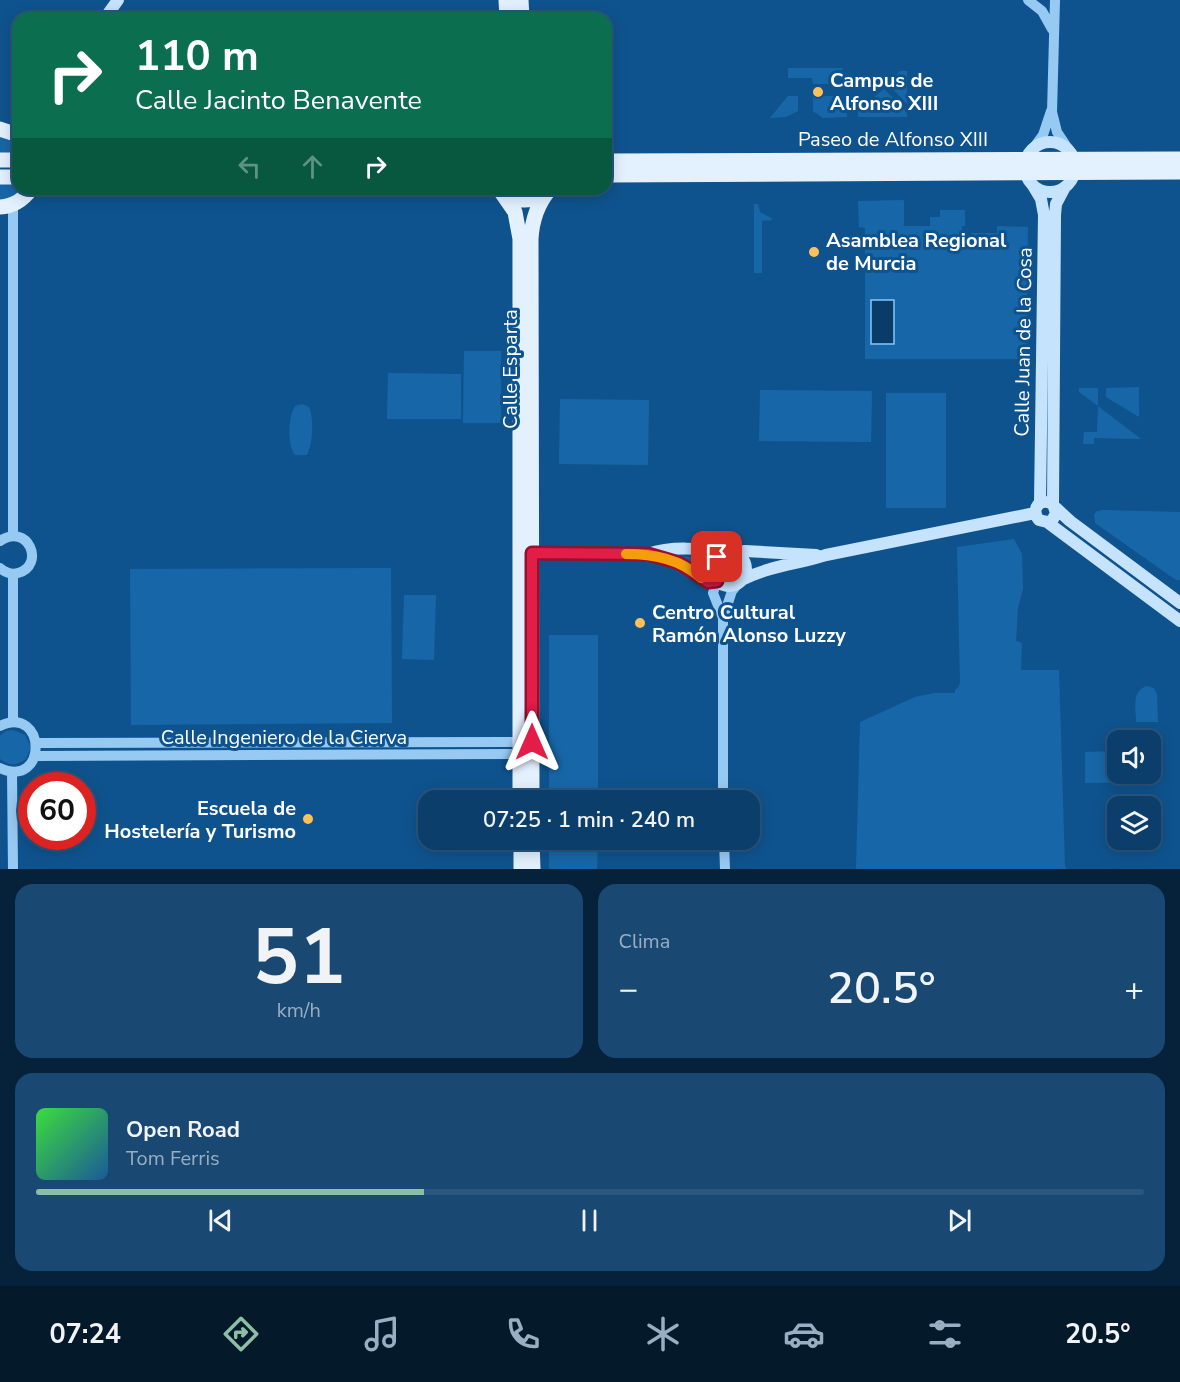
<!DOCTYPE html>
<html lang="es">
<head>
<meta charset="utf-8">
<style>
  :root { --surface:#0b3e6a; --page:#194972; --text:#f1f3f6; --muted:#9aaec1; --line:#2b577e; --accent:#8abfa5 }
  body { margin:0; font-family:"Nunito Sans",sans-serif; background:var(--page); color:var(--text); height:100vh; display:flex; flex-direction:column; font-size:22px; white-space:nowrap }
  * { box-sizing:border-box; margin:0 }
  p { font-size:20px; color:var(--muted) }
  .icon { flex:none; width:33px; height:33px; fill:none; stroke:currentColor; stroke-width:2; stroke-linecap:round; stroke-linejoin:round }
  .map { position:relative; height:869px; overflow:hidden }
  .drawer { display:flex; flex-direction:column; gap:15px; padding:15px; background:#06223a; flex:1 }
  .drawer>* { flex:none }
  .guide { position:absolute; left:12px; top:12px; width:600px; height:183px; border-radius:18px; box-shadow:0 3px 15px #0003,0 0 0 2px var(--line); background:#0b6e4f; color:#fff; overflow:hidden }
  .buttons { position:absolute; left:1107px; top:730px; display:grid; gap:12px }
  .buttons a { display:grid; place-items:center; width:54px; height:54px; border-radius:12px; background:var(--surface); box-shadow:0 3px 15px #0003,0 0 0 2px var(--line); font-size:30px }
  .speed { position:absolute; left:18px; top:772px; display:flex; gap:12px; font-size:30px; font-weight:700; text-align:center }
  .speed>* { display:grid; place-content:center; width:78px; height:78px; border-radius:50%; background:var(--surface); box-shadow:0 3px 15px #0003,0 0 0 2px var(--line); line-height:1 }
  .speed .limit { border:9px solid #d22; background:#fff; color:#111 }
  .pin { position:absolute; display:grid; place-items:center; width:51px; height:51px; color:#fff; margin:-26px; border-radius:12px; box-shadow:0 3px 9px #0006 }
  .me { position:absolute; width:66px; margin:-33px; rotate:0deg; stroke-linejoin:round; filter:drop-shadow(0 0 4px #0008) }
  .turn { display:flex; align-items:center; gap:21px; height:126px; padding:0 24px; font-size:27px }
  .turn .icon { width:78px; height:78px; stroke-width:2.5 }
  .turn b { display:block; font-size:42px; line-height:51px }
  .lanes { display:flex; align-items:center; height:57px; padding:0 24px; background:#0003; justify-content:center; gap:30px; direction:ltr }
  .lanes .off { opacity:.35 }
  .big { font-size:45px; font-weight:600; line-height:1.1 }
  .drawer .tile { flex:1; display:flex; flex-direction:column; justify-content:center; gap:9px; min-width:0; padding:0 21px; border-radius:18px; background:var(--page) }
  .drawer .dial { align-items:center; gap:0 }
  .dial b { font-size:78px; line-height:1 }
  .song { display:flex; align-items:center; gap:18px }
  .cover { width:72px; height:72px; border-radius:9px; background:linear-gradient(135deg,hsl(120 70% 55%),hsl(210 70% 35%)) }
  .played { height:6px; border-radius:3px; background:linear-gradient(90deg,var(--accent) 35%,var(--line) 35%) }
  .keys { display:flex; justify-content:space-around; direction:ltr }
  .heat { display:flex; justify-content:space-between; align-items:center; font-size:33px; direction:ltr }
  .drawer .tiles { flex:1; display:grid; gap:15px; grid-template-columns:1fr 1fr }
  .tile:last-child { grid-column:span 2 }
  .trip { position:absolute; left:418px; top:790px; width:342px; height:60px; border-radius:18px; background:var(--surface); box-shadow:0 3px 15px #0003,0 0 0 2px var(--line); font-weight:600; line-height:60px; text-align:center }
  .dock { display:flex; height:96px; justify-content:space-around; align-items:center; background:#04192a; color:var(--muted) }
  .dock .icon { width:42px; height:42px }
  .dock .selected { color:var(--accent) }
  .dock b { font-size:27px; color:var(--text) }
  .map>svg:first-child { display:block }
  .green { fill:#1767a8 }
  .water { fill:#093c69; stroke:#89c6f7; stroke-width:1.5 }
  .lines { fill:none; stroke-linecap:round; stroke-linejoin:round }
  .tertiary { stroke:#97caf3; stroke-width:10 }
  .secondary { stroke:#c6e3fd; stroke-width:12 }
  .primary { stroke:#e3f1ff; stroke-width:15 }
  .route-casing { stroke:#92132f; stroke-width:15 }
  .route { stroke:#e11d48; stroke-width:10 }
  .slow { stroke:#f59e0b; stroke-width:10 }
  .poi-dot { fill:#ffbf59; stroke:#0f538e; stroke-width:2 }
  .labels { text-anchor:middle; stroke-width:6; stroke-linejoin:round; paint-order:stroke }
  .poi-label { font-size:20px; font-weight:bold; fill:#fff; stroke:#0f538e; text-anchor:start }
  .street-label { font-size:20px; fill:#fff; stroke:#0f538e }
</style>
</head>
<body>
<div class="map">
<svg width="1180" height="869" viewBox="0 0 1180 869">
  <rect width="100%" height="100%" fill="#0f538e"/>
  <path class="green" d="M788 68H843L832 84H813L812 78H788Z
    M900 71H907V104L888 84Z
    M884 89 907 112V117H858V105L873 98Z
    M788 96H798V111L786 117 770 118Z
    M813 96H838L846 105 847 117 823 118 813 111Z
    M0 129 18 135V160H0Z
    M0 177H18V189H31L0 207Z
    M904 200V226H930V217H940V210H965V226H962V235H971V233H997V226L1028 227 1026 359H865V228L859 227 858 201Z
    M754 204H758L760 212 771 218 772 220 762 221V273H754Z
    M464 351H501V423H463Z
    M388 373 461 374V419H387Z
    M1139 387V417L1106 397V388Z
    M1079 388H1098V406L1141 439 1094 438V444H1083L1084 432H1097L1098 406 1079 392Z
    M760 390 872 391 871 442 759 441Z
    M886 393H946V508H886Z
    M560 399 649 400 648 465 559 464Z
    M302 404 309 407C314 419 313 443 307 455H295C287 445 288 417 295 406Z
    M1103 510 1180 512V580H1176L1095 523 1094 515 1097 511Z
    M1014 539 1022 554 1023 589 1018 608 1016 641 1022 643 1021 670H1059L1065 867 1067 869H856L860 722 915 697 934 693H955V690L958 688 960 683 957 547Z
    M710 556 709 579 700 569 675 557Z
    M718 570a10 10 0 1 1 20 0a10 10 0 1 1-20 0Z
    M391 568 392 723 131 725 130 569Z
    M404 595H436L434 660 402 659Z
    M549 635H598V801H549Z
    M1147 686 1154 688 1157 695 1158 722H1136C1136 708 1131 691 1147 686Z
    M13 730 25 735 31 747 26 759C16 766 9 766 0 759V736L6 731Z
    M1117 751 1118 774H1149V782L1085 783V752Z
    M549 840H598L597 869H549Z"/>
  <path class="water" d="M871 300H894V344H871Z"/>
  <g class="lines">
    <path class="tertiary" d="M1028 0 1042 11 1052 29
      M1055 0 1052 112 1057 132 1069 150
      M1032 150 1043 135 1051 111
      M13 536V205
      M0 541C28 522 46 565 18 573 11 575 6 573 0 568
      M717 581 713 593 723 618
      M13 722V574
      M0 726C47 704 48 790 0 768
      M37 743 526 742
      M36 756 527 754
      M12 772 13 869
      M723 801V618L732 591 737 585
      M724 840 725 869"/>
    <path class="secondary" d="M105 18 118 0
      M1025 167a25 25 0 1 1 50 0a25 25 0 1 1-50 0Z
      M1032 184 1041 199 1044 215 1040 503
      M1053 504 1055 215 1056 204 1065 187
      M1056 508 1070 521 1180 603
      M1047 522 1052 521 1056 513 1053 504C1040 497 1030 509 1039 520L1047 522 1180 621
      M712 569a17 17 0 1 1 34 0a17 17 0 1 1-34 0Z
      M525 553 648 554 679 563 708 582 717 581
      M735 553 745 551 816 555
      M648 554C671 546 701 548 724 553
      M744 579C770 566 798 564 826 555L1035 513"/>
    <path class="primary" d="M506 0 507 18
      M521 0 522 18
      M0 129 18 135
      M0 160H18
      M606 161 1180 159
      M606 175 1180 172
      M0 177H18
      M499 189 515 212 520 239V801
      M502 191C516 203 534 203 548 191
      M0 207C14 206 23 200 31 189
      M532 801 531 239C532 220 538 203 550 189
      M521 840V869
      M532 840 533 869"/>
  </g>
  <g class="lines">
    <g class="route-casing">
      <path id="route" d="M532 742V553L648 554 679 563 708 582 717 581 712 569 717 557"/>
    </g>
    <use href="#route" class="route"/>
    <path class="slow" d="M626 554C654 554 680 559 701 578"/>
  </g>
  <g class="poi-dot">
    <circle cx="818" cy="92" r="6"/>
    <circle cx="814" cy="252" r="6"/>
    <circle cx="640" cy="623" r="6"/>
    <circle cx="308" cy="819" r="6"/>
  </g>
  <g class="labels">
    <g class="poi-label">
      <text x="830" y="87">Campus de<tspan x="830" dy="23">Alfonso XIII</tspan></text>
      <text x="826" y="247">Asamblea Regional<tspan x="826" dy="23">de Murcia</tspan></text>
      <text x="652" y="619">Centro Cultural<tspan x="652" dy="23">Ramón Alonso Luzzy</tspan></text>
      <text x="296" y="815" text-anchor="end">Escuela de<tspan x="296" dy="23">Hostelería y Turismo</tspan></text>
    </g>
    <g class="street-label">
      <text x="893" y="146">Paseo de Alfonso XIII</text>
      <text transform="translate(1023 342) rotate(-89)" y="7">Calle Juan de la Cosa</text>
      <text transform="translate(510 369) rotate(-90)" y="7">Calle Esparta</text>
      <text x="284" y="744">Calle Ingeniero de la Cierva</text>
    </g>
  </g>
</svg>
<div class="buttons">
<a><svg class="icon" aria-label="sound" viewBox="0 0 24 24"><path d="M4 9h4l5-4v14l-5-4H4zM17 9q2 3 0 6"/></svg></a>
<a><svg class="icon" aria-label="layers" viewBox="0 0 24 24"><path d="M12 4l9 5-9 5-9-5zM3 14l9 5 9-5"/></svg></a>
</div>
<div class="speed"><div class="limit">60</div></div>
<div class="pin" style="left:717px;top:557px;background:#d93025"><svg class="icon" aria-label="arrive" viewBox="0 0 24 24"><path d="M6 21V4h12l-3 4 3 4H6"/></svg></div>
<svg class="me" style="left:532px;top:742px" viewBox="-20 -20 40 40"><path d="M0-17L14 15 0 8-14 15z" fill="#e11d48" stroke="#fff" stroke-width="4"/></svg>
<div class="trip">07:25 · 1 min · 240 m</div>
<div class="guide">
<div class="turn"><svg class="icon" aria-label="right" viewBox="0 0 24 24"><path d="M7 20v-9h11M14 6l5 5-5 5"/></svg><div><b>110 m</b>Calle Jacinto Benavente</div></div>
<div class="lanes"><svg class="icon off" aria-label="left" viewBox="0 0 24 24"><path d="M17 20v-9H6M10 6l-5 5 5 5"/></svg><svg class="icon off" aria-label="ahead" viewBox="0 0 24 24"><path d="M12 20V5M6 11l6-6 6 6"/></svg><svg class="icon" aria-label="right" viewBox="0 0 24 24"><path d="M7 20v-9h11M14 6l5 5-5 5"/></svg></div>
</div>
</div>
<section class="drawer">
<div class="tiles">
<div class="tile dial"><b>51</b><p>km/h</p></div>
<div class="tile"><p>Clima</p>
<div class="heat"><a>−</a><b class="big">20.5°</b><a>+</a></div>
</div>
<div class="tile">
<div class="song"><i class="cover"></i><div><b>Open Road</b><p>Tom Ferris</p></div></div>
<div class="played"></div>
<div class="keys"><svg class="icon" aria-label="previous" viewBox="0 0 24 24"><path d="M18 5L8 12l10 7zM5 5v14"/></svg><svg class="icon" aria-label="pause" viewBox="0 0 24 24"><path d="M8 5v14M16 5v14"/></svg><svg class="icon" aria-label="next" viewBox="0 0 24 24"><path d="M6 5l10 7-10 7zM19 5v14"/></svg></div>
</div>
</div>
</section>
<nav class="dock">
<b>07:24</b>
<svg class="icon selected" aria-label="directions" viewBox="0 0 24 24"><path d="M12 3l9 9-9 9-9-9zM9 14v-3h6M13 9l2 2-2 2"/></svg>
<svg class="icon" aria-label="music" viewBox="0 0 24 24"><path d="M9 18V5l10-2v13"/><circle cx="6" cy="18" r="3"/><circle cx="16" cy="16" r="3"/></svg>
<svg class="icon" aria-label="phone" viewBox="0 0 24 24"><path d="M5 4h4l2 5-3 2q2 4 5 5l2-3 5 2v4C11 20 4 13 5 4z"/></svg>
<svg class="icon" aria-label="climate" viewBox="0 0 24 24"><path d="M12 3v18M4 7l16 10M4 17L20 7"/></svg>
<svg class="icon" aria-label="car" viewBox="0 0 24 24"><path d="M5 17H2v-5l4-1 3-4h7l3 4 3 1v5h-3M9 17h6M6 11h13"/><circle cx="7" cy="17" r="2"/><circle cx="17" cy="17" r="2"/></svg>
<svg class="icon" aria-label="filters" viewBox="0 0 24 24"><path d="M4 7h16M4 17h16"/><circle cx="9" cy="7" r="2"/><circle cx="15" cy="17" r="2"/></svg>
<b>20.5°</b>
</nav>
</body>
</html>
